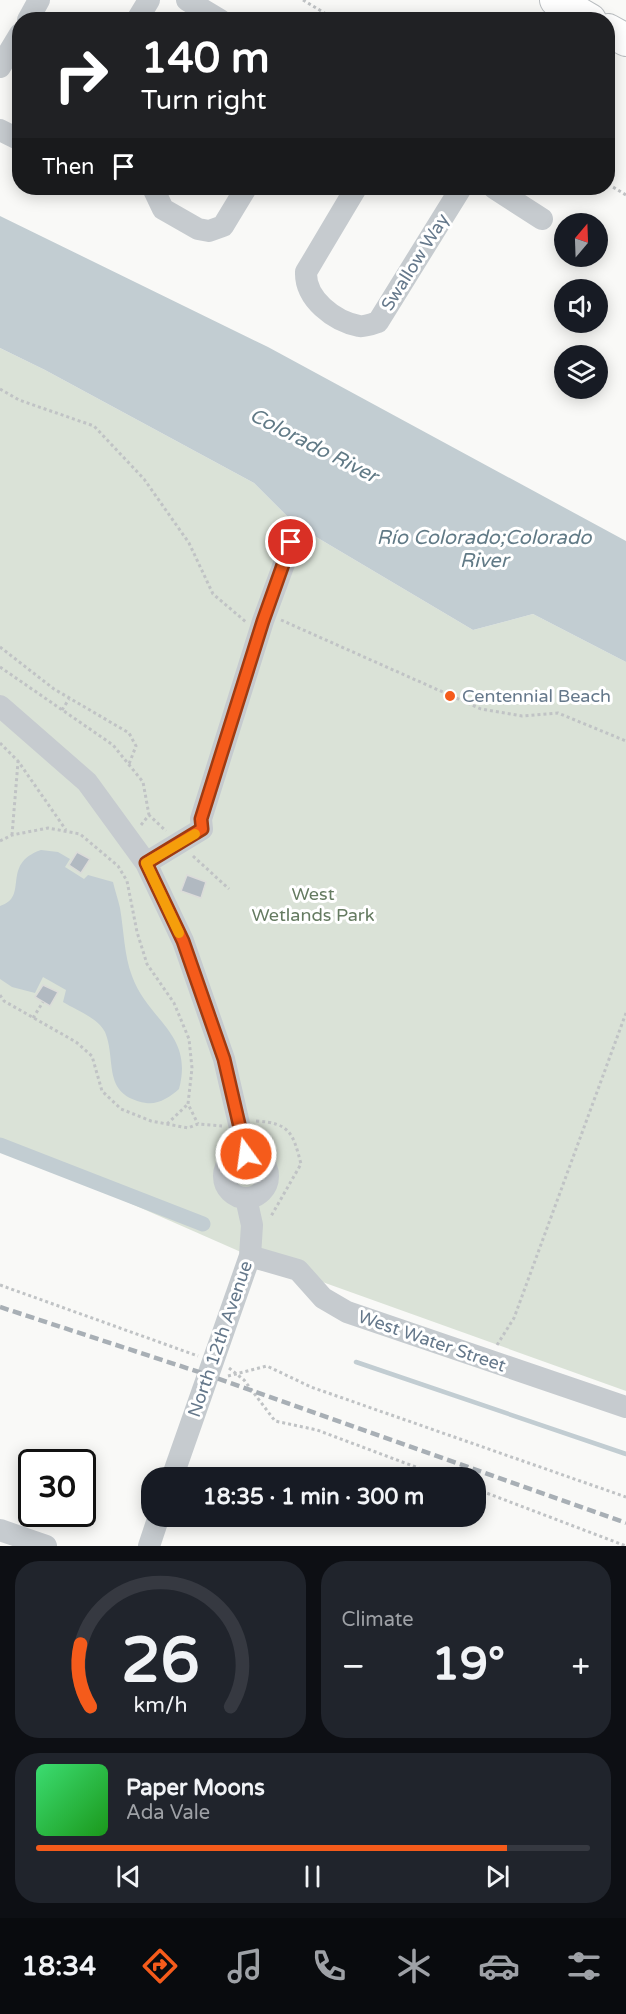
<!DOCTYPE html>
<html lang="en">
<head>
<meta charset="utf-8">
<style>
  :root { --surface:#171b24; --page:#20242c; --text:#f1f3f6; --muted:#9ea1a6; --line:#363941; --accent:#f55b1b }
  body { margin:0; font-family:"Varela Round",sans-serif; background:var(--page); color:var(--text); height:100vh; display:flex; flex-direction:column; font-size:22px; white-space:nowrap }
  * { box-sizing:border-box; margin:0 }
  p { font-size:20px; color:var(--muted) }
  .icon { flex:none; width:33px; height:33px; fill:none; stroke:currentColor; stroke-width:2; stroke-linecap:round; stroke-linejoin:round }
  .map { position:relative; height:1546px; overflow:hidden }
  .drawer { display:flex; flex-direction:column; gap:15px; padding:15px; background:#0d0f14; flex:1 }
  .drawer>* { flex:none }
  .top-card { position:absolute; left:12px; top:12px; width:603px; height:183px; border-radius:24px; box-shadow:0 3px 15px #0003; background:#202124; color:#fff; overflow:hidden }
  .needle { width:39px; rotate:19deg }
  .buttons { position:absolute; left:554px; top:213px; display:grid; gap:12px }
  .buttons a { display:grid; place-items:center; width:54px; height:54px; border-radius:50%; background:var(--surface); box-shadow:0 3px 15px #0003; font-size:30px }
  .speed { position:absolute; left:18px; top:1449px; display:flex; gap:12px; font-size:30px; font-weight:700; text-align:center }
  .speed>* { display:grid; place-content:center; width:78px; height:78px; border-radius:50%; background:var(--surface); box-shadow:0 3px 15px #0003; line-height:1 }
  .speed .limit { border:3px solid #111; border-radius:9px; background:#fff; color:#111 }
  .pin { position:absolute; display:grid; place-items:center; width:51px; height:51px; color:#fff; margin:-26px; border:3px solid #fff; border-radius:50%; box-shadow:0 2px 6px #0007 }
  .me { position:absolute; width:66px; margin:-33px; rotate:346deg; stroke-linejoin:round; filter:drop-shadow(0 0 4px #0008) }
  .turn { display:flex; align-items:center; gap:21px; height:126px; padding:0 30px; font-size:27px }
  .turn .icon { width:78px; height:78px; stroke-width:2.5 }
  .turn b { display:block; font-size:42px; line-height:51px }
  .then { display:flex; align-items:center; height:57px; padding:0 30px; background:#0003; gap:12px; font-size:22px }
  .big { font-size:45px; font-weight:700; line-height:1.1 }
  .drawer .card { flex:1; display:flex; flex-direction:column; justify-content:center; gap:9px; min-width:0; padding:0 21px; border-radius:24px; background:var(--page) }
  .drawer .dial { align-items:center; gap:0 }
  .dial svg { height:156px; overflow:visible; fill:none; stroke:var(--line); stroke-width:7; stroke-linecap:round; text-anchor:middle }
  .dial text { fill:var(--text); stroke:none }
  .song { display:flex; align-items:center; gap:18px }
  .cover { width:72px; height:72px; border-radius:9px; background:linear-gradient(135deg,hsl(140 70% 55%),hsl(120 70% 35%)) }
  .played { height:6px; border-radius:3px; background:linear-gradient(90deg,var(--accent) 85%,var(--line) 85%) }
  .keys { display:flex; justify-content:space-around; direction:ltr }
  .heat { display:flex; justify-content:space-between; align-items:center; font-size:33px; direction:ltr }
  .drawer .tiles { flex:1; display:grid; gap:15px; grid-template-columns:1fr 1fr }
  .card:last-child { grid-column:span 2 }
  .trip { position:absolute; left:141px; top:1467px; width:345px; height:60px; border-radius:24px; background:var(--surface); box-shadow:0 3px 15px #0003; font-weight:700; line-height:60px; text-align:center }
  .tabs { display:flex; height:96px; justify-content:space-around; align-items:center; background:#090b0e; color:var(--muted) }
  .tabs .icon { width:42px; height:42px }
  .tabs .active { color:var(--accent) }
  .tabs b { font-size:27px; color:var(--text) }
  .map>svg:first-child { display:block }
  .green { fill:#dae2d7 }
  .water { fill:#c2cdd2 }
  .lines { fill:none; stroke-linecap:round; stroke-linejoin:round }
  .stream { stroke:#c2cdd2; stroke-width:4.5 }
  .canal { stroke:#c2cdd2; stroke-width:15 }
  .building { fill:#b1b9c1; stroke:#dbdbd9; stroke-width:1.5 }
  .highway-casing { stroke:#bbbfc2; stroke-width:34 }
  .path { stroke:#c0c3c5; stroke-width:3; stroke-dasharray:3 3; stroke-linecap:butt }
  .minor { stroke:#c6cbcf; stroke-width:22 }
  .highway { stroke:#fff; stroke-width:32 }
  .rail { stroke:#a8afb5; stroke-width:4.5; stroke-dasharray:9 4.5; stroke-linecap:butt }
  .route-casing { stroke:#9f3b12; stroke-width:15 }
  .route { stroke:#f55b1b; stroke-width:10 }
  .slow { stroke:#f59e0b; stroke-width:10 }
  .poi-dot { fill:#f55b1b; stroke:#fff; stroke-width:2 }
  .labels { text-anchor:middle; stroke-width:6; stroke-linejoin:round; paint-order:stroke }
  .street-label { font-size:18px; fill:#65788b; stroke:#fff }
  .poi-label { font-size:18px; fill:#65788b; stroke:#fff; text-anchor:start }
  .park-label { font-size:18px; fill:#657b61; stroke:#fff }
  .water-label { font-size:20px; font-style:italic; fill:#617a86; stroke:#fff }
</style>
</head>
<body>
<div class="map">
<svg width="626" height="1546" viewBox="0 0 626 1546">
  <rect width="100%" height="100%" fill="#f9f9f7"/>
  <path class="green" d="M0 348 45 370 254 483 296 525 473 630 533 614 626 662V1391L250 1256 0 1146Z"/>
  <path class="water" d="M0 216 268 347 626 541V662L533 614 473 630 296 525 254 483 45 370 0 348Z
    M41 850 58 852 70 859 65 867 84 879 88 875 113 882C115 891 118 899 120 908 124 931 124 955 132 976 148 1021 194 1033 179 1089 170 1097 158 1105 146 1103 101 1095 117 1061 105 1032 98 1018 76 1010 63 1002L66 990 43 977 35 993 12 987 0 979V906C30 897 0 864 41 850Z"/>
  <g class="lines">
    <path class="stream" d="M356 1362 626 1454"/>
    <path class="canal" d="M0 1145 203 1224"/>
  </g>
  <path class="building" d="M77 852 90 859 81 873 69 865Z
    M187 875 206 882 201 898 181 891Z
    M43 985 58 992 50 1006 35 997Z"/>
  <g class="lines">
    <g class="highway-casing">
      <path id="highway" d="M556 0 590 20
        M608 30 626 40"/>
    </g>
    <path class="path" d="M303 0 336 20
      M608 184 626 195
      M0 389 19 400 94 426 144 479 189 543 213 594 246 622
      M281 620 481 709 522 716 558 713 626 741
      M0 647 54 689 129 733 136 746 129 764
      M0 667 113 745 143 782 149 815
      M62 710 69 699
      M0 743 18 761 66 830
      M141 825 149 815 166 831
      M12 835 18 762
      M0 841 12 835 48 828 80 834 118 866 127 881 137 932 147 964 174 1003 189 1039 192 1068 188 1104 198 1124
      M193 856 229 889
      M0 995 4 1001 76 1042 92 1056 102 1091 121 1109 151 1121 188 1128 198 1124 222 1126
      M33 1018 43 1002
      M256 1121C290 1123 293 1133 301 1164L270 1218
      M167 1124 188 1104
      M0 1285 198 1356
      M497 1345 514 1318 626 1013
      M229 1368 244 1380 275 1421 317 1430 445 1478
      M228 1376 267 1366 311 1387 626 1497
      M476 1489 626 1546"/>
    <path class="minor" d="M187 0 220 20
      M28 20 39 0
      M137 20 149 0
      M0 67 20 34
      M0 130 20 140
      M153 188 163 209 198 229 209 231 223 226 246 188
      M356 188 306 272C305 299 334 321 359 326 365 327 372 324 378 322L461 188
      M494 188 542 219
      M0 706 87 782 146 863 183 941 224 1059 246 1154
      M146 863 202 829 201 819 263 621 292 542
      M224 1176a22 22 0 1 1 44 0a22 22 0 1 1-44 0Z
      M250 1256 298 1270 323 1298 347 1312 626 1407
      M172 1478 250 1256 252 1225 246 1198
      M0 1530 46 1546
      M149 1546 159 1516"/>
    <use href="#highway" class="highway"/>
    <path class="rail" d="M0 1307 208 1375 626 1523"/>
  </g>
  <g class="lines">
    <g class="route-casing">
      <path id="route" d="M246 1154 224 1059 183 941 146 863 202 829 201 819 263 621 291 542"/>
    </g>
    <use href="#route" class="route"/>
    <path class="slow" d="M179 933 146 863 195 834"/>
  </g>
  <circle class="poi-dot" cx="450" cy="696" r="6"/>
  <g class="labels">
    <g class="street-label">
      <text transform="translate(415 262) rotate(-58)" y="6">Swallow Way</text>
      <text transform="translate(220 1339) rotate(-71)" y="6">North 12th Avenue</text>
      <text transform="translate(432 1341) rotate(19)" y="6">West Water Street</text>
    </g>
    <g class="poi-label">
      <text x="462" y="702">Centennial Beach</text>
    </g>
    <g class="park-label">
      <text x="313" y="900">West<tspan x="313" dy="21">Wetlands Park</tspan></text>
    </g>
    <g class="water-label">
      <text transform="translate(314 445) rotate(27)" y="7">Colorado River</text>
      <text x="484" y="544">Río Colorado;Colorado<tspan x="484" dy="23">River</tspan></text>
    </g>
  </g>
</svg>
<div class="buttons">
<a><svg class="needle" viewBox="-14 -14 28 28"><path d="M0-13l5 13h-10z" fill="#e53935"/><path d="M0 13l5-13h-10z" fill="#9ea1a6"/></svg></a>
<a><svg class="icon" aria-label="sound" viewBox="0 0 24 24"><path d="M4 9h4l5-4v14l-5-4H4zM17 9q2 3 0 6"/></svg></a>
<a><svg class="icon" aria-label="layers" viewBox="0 0 24 24"><path d="M12 4l9 5-9 5-9-5zM3 14l9 5 9-5"/></svg></a>
</div>
<div class="speed"><div class="limit">30</div></div>
<div class="pin" style="left:291px;top:542px;background:#d93025"><svg class="icon" aria-label="arrive" viewBox="0 0 24 24"><path d="M6 21V4h12l-3 4 3 4H6"/></svg></div>
<svg class="me" style="left:246px;top:1154px" viewBox="-20 -20 40 40"><circle r="17" fill="#f55b1b" stroke="#fff" stroke-width="3"/><path d="M0-11L8 9 0 5-8 9z" fill="#fff"/></svg>
<div class="trip">18:35 · 1 min · 300 m</div>
<div class="top-card">
<div class="turn"><svg class="icon" aria-label="right" viewBox="0 0 24 24"><path d="M7 20v-9h11M14 6l5 5-5 5"/></svg><div><b>140 m</b>Turn right</div></div>
<div class="then">Then<svg class="icon" aria-label="arrive" viewBox="0 0 24 24"><path d="M6 21V4h12l-3 4 3 4H6"/></svg></div>
</div>
</div>
<section class="drawer">
<div class="tiles">
<div class="card dial"><svg viewBox="0 0 100 80">
<path d="M14 69A42 42 0 1 1 86 69"/>
<path d="M14 69A42 42 0 0 1 9 37" stroke="#f55b1b"/>
<text x="50" y="56" font-size="32" font-weight="700">26</text>
<text x="50" y="72" font-size="11">km/h</text>
</svg></div>
<div class="card"><p>Climate</p>
<div class="heat"><a>−</a><b class="big">19°</b><a>+</a></div>
</div>
<div class="card">
<div class="song"><i class="cover"></i><div><b>Paper Moons</b><p>Ada Vale</p></div></div>
<div class="played"></div>
<div class="keys"><svg class="icon" aria-label="previous" viewBox="0 0 24 24"><path d="M18 5L8 12l10 7zM5 5v14"/></svg><svg class="icon" aria-label="pause" viewBox="0 0 24 24"><path d="M8 5v14M16 5v14"/></svg><svg class="icon" aria-label="next" viewBox="0 0 24 24"><path d="M6 5l10 7-10 7zM19 5v14"/></svg></div>
</div>
</div>
</section>
<nav class="tabs">
<b>18:34</b>
<svg class="icon active" aria-label="directions" viewBox="0 0 24 24"><path d="M12 3l9 9-9 9-9-9zM9 14v-3h6M13 9l2 2-2 2"/></svg>
<svg class="icon" aria-label="music" viewBox="0 0 24 24"><path d="M9 18V5l10-2v13"/><circle cx="6" cy="18" r="3"/><circle cx="16" cy="16" r="3"/></svg>
<svg class="icon" aria-label="phone" viewBox="0 0 24 24"><path d="M5 4h4l2 5-3 2q2 4 5 5l2-3 5 2v4C11 20 4 13 5 4z"/></svg>
<svg class="icon" aria-label="climate" viewBox="0 0 24 24"><path d="M12 3v18M4 7l16 10M4 17L20 7"/></svg>
<svg class="icon" aria-label="car" viewBox="0 0 24 24"><path d="M5 17H2v-5l4-1 3-4h7l3 4 3 1v5h-3M9 17h6M6 11h13"/><circle cx="7" cy="17" r="2"/><circle cx="17" cy="17" r="2"/></svg>
<svg class="icon" aria-label="filters" viewBox="0 0 24 24"><path d="M4 7h16M4 17h16"/><circle cx="9" cy="7" r="2"/><circle cx="15" cy="17" r="2"/></svg>
</nav>
</body>
</html>
